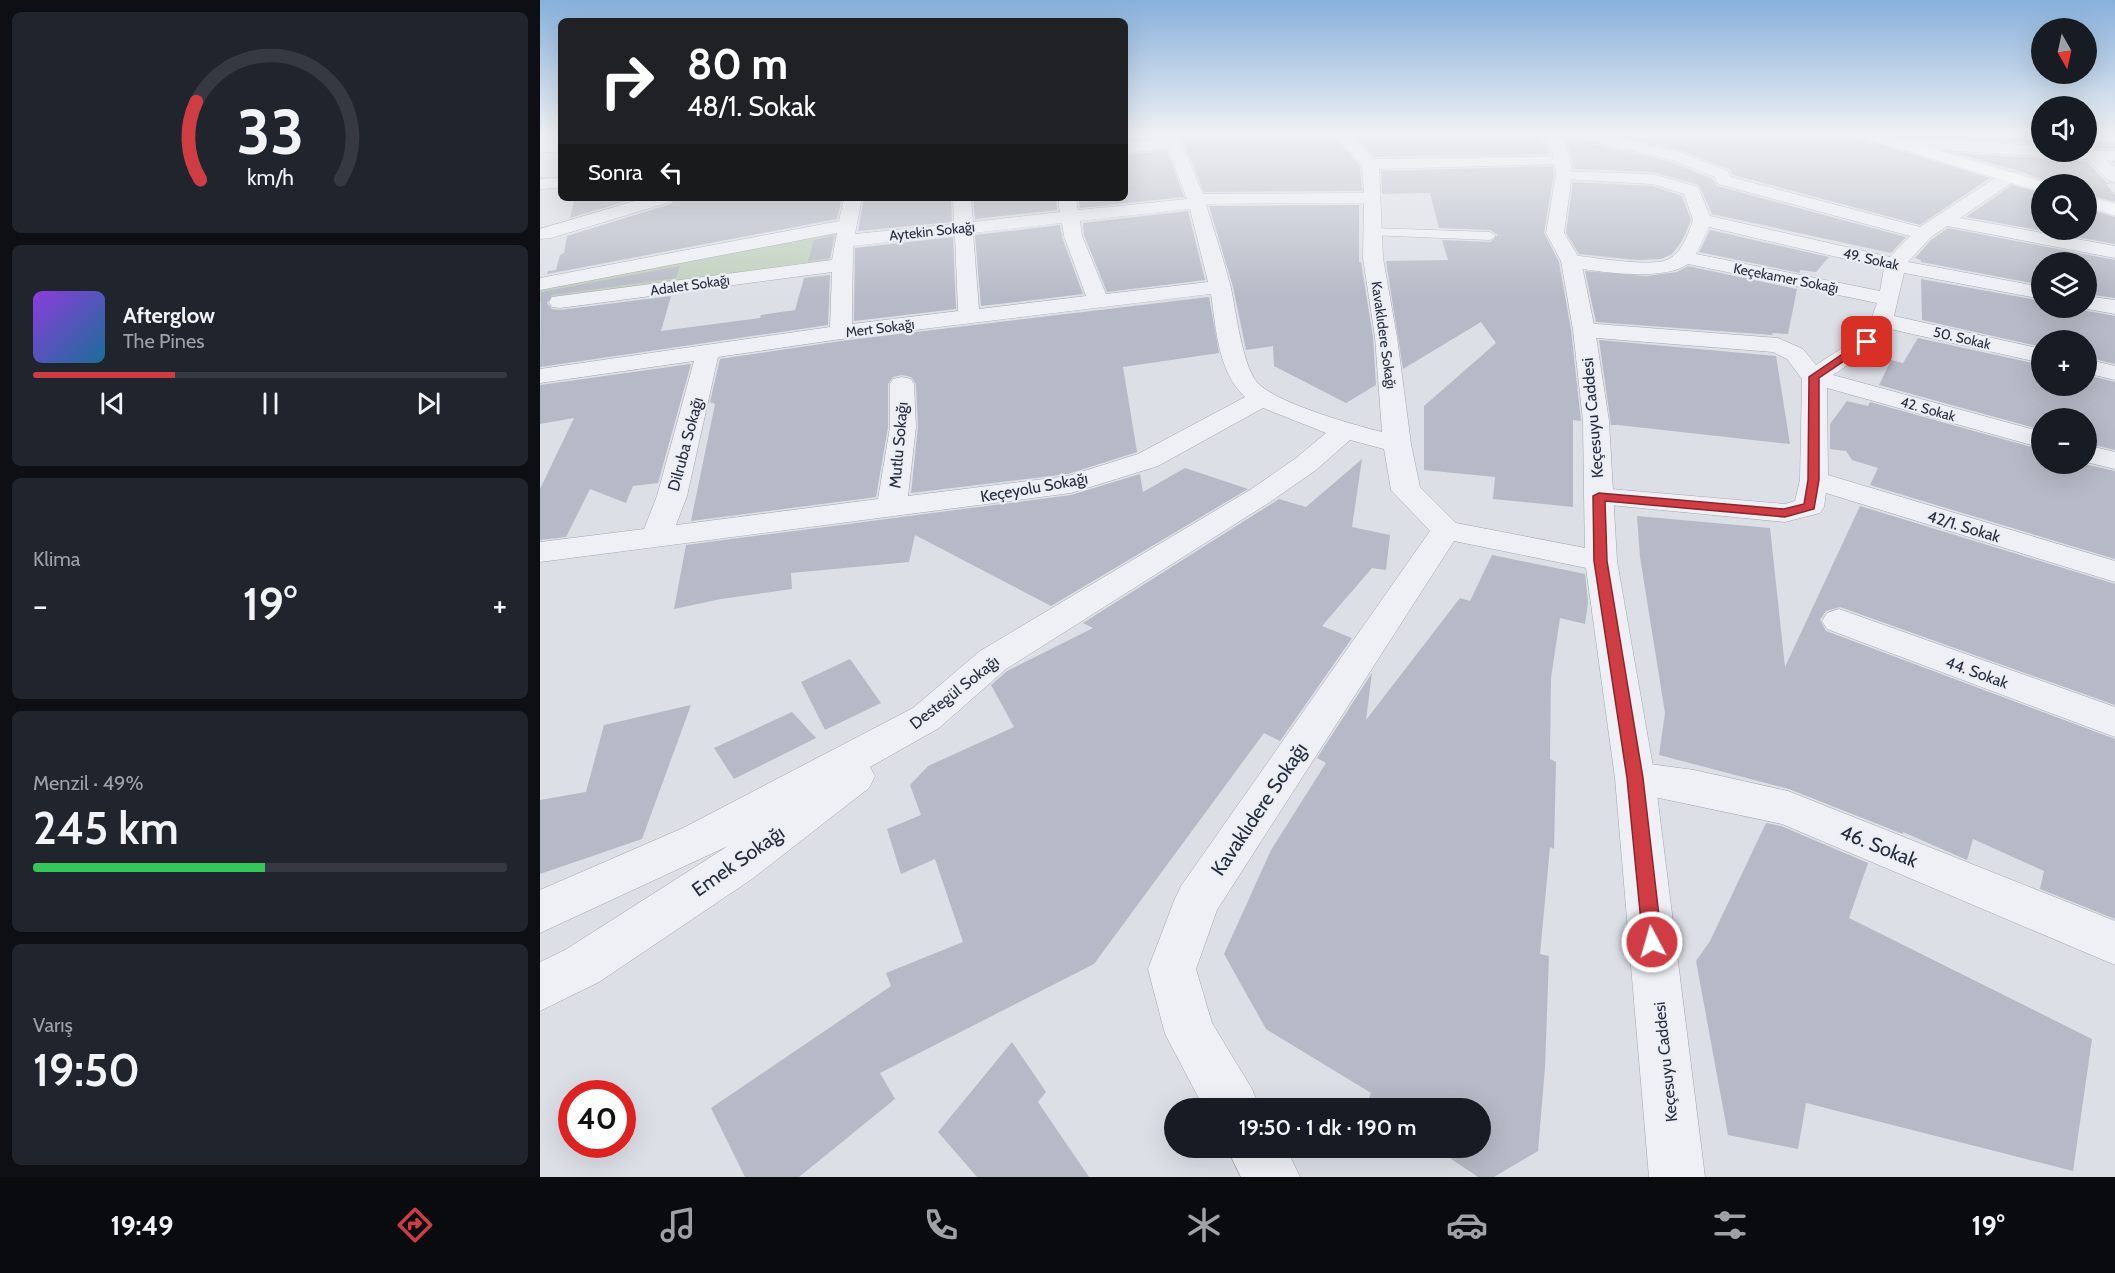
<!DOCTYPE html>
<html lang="tr">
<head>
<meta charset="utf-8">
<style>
  :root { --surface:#171b24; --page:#20242c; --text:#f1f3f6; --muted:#9ea1a6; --line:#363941; --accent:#d03c44 }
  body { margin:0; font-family:Cabin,sans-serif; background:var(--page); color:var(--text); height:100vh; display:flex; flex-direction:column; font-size:22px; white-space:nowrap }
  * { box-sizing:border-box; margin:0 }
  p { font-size:20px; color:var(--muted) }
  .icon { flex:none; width:33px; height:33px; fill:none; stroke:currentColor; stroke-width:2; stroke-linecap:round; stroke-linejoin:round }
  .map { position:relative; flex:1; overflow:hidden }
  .details { display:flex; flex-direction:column; gap:12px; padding:12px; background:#0d0f14; width:540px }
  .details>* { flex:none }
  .top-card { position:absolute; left:18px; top:18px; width:570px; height:183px; border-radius:9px; box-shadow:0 6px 24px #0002; background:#202124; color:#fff; overflow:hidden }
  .needle { width:39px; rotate:171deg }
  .tools { position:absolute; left:1491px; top:18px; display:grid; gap:12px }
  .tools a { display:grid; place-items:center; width:66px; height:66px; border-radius:50%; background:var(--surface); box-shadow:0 6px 24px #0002; font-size:30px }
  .speed { position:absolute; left:18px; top:1080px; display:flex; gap:12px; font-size:30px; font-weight:700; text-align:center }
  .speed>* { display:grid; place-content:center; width:78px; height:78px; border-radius:50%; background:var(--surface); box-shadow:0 6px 24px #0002; line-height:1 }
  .speed .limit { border:9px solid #d22; background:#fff; color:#111 }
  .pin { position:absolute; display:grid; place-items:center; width:51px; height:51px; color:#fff; margin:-26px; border-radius:12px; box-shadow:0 3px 9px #0006 }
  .me { position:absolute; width:66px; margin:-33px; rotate:354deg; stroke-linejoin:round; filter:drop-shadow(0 0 4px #0008) }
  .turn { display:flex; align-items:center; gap:21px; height:126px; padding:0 30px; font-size:27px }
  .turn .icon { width:78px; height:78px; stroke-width:2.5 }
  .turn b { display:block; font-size:42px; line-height:51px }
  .then { display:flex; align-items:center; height:57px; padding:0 30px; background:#0003; gap:12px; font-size:22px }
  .big { font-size:45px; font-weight:600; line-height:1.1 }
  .details .card { flex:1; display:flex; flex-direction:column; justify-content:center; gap:9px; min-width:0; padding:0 21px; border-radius:9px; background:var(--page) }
  .details .dial { align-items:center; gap:0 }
  .dial svg { height:156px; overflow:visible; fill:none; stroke:var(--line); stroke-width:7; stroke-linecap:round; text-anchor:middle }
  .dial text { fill:var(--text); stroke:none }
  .song { display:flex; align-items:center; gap:18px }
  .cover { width:72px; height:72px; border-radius:9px; background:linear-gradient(135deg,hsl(270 70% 55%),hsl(200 70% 35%)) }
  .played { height:6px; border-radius:3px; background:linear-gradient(90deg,var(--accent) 30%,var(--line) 30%) }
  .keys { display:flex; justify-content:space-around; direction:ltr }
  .heat { display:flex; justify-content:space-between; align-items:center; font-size:33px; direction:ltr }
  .charge { height:9px; border-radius:4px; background:linear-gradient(90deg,#34c759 49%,var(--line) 0) }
  .trip { position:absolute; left:624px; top:1098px; width:327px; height:60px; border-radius:30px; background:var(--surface); box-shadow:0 6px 24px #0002; font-weight:600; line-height:60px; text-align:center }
  .dock { display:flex; height:96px; justify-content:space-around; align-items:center; background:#090b0e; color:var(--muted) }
  .dock .icon { width:42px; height:42px }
  .dock .on { color:var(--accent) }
  .dock b { font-size:27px; color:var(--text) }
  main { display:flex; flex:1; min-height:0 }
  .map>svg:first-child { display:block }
  .green { fill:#c0d0bc }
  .building { fill:#b6bac6 }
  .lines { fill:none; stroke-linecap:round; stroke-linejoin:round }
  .service-casing { stroke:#a1a6b0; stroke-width:1 }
  .pedestrian-casing { stroke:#a1a6b0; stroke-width:1 }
  .minor-casing { stroke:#a1a6b0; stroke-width:1 }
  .tertiary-casing { stroke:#a1a6b0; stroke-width:1 }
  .service { fill:#eef0f5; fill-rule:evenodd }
  .pedestrian { fill:#eef0f5; fill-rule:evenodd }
  .minor { fill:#eef0f5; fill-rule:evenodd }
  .tertiary { fill:#eef0f5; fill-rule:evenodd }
  .secondary { fill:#fff; fill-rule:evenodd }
  .route { fill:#d03c44; stroke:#87272c; stroke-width:1.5 }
  .labels { text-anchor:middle; stroke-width:4.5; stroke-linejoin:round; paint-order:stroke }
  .far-street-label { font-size:14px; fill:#252c3d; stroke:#ebeef4 }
  .street-label { font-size:16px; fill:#252c3d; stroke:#ebeef4 }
  .near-street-label { font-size:20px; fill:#252c3d; stroke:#ebeef4 }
</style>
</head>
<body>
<main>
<section class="details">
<div class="card dial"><svg viewBox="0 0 100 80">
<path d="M14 69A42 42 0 1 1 86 69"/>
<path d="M14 69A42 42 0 0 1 12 29" stroke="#d03c44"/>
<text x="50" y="56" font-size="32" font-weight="700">33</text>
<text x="50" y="72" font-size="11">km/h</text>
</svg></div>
<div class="card">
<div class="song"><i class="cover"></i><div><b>Afterglow</b><p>The Pines</p></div></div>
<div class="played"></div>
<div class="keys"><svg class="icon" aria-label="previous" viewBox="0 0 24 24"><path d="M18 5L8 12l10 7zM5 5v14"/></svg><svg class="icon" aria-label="pause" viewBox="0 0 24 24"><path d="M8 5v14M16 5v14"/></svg><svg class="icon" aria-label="next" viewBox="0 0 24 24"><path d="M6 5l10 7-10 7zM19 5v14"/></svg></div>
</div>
<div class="card"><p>Klima</p>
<div class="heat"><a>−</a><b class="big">19°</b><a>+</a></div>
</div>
<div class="card"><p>Menzil · 49%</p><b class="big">245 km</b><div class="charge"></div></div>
<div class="card"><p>Varış</p><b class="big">19:50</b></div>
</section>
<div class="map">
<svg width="1575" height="1177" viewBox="0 0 1575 1177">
  <rect width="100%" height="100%" fill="#dcdfe6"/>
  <path class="green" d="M297 231 289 262 0 303V291L10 284Z"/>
  <path class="building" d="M585 133H615L618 138 585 141Z
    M635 133H791L820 166 822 191 664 192 644 143Z
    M811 133H998L1010 154 835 157Z
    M1018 133H1047L1041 138 1046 143 1128 161 1173 179 1177 186 1366 237 1351 253 1172 214 1159 185 1113 172 1034 169 1029 147Z
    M1062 133H1316L1319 138 1450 178 1380 225 1193 175 1189 169 1140 150Z
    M1349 133H1481L1502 135V144L1402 138 1368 139Z
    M1546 140 1575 143V149L1556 148 1546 143Z
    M627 151 644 197 540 208 538 198H585V155Z
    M1415 153 1546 161 1567 183 1575 184H1566L1575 195V202L1546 194V184H1511L1510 182 1476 170Z
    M1013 166 1014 174 1004 233 1019 262 1031 330 1041 421 1033 420V507L953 499 955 477 884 470V406L956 343 941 322 863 369 846 261 908 260 902 240 950 242 958 235 950 230 899 228 890 193 842 194 841 171Z
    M1033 182 1112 186 1142 196 1151 220 1142 241 1132 254 1121 259 1097 260 1039 254 1026 233Z
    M1472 185 1502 193V230H1546V209L1575 217V244L1426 217Z
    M35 198H97L30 218Z
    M135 198H302L297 219 7 274 8 271 16 270 20 255 24 253 27 236 131 204Z
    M324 198H411L412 222 318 231Z
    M433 198H516L517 210 435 219Z
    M819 205V262H821L833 337 836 385 806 403 734 366 733 346 706 350 693 287 669 206Z
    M648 211 665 280 567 292 544 235 543 223Z
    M520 225 522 237 543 294 441 306 435 235Z
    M1408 228 1575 260V298L1546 294V262H1502V285L1381 262V260L1375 258 1391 240Z
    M1170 230 1289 257 1276 272 1260 270V273L1159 252Z
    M294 236 290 258 268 261 274 240Z
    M413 237 416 309 314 321 315 248Z
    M140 266 136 278 12 295 7 303 12 309 20 310 131 296 121 331 220 318 221 315 255 310 264 278 290 275 288 325 0 367 1 292Z
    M1148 266 1257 289 1248 334 1232 333 1233 335 1056 322 1045 271 1106 276 1137 272Z
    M1381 279 1502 301V308H1540L1542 310 1575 316V364L1546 357V340H1502V347L1382 320Z
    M669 297 679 353 583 367 597 452 528 474 371 493 378 427 376 384 371 377 362 375 353 377 348 384V427L336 497 151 521 175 404 170 402 180 359 301 341Z
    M1378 338 1502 365V386H1546V375L1575 382V450L1546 443V418H1502V430L1339 385 1351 360 1363 363Z
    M1059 340 1236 356 1250 444 1078 425V423L1077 425H1071Z
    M151 364 118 483 93 486 86 503 50 489 26 537 0 540V489L34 418 0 424V385Z
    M1307 401 1328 406 1330 402 1502 450V464H1544L1575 471V559L1330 485 1338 468 1312 460 1306 451 1290 449V424Z
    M822 459 812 527 850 535 846 570 832 568 782 626 812 638 740 741 724 733 554 964 340 1073 355 1099 259 1177H205L171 1108 351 986 346 973 423 942 395 859 361 874 347 829 381 815 370 785 388 766 474 727 451 685 467 671 553 628 543 623 739 499 766 507Z
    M645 468 708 489 511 606 375 535 369 562 251 573 252 589 181 599 134 609 146 545 531 495 600 474 603 492Z
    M1320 506 1575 584V705L1300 607 1286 611 1280 620 1286 631 1575 739V919L1500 889 1504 871 1433 839 1427 860 1363 832V834L1249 789 1119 755 1125 713 1100 557 1097 516 1230 528 1245 667Z
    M952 555 1045 574 1048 602 1045 624 1020 618 1011 678 1010 759 1016 762 1014 849 1010 847 1000 954 1009 956 1005 1068 998 1151 954 1177H938L895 1148H940V1108H838L828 1101 831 1093 726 1029 684 954 731 850 786 763 777 758 832 673 826 720 920 598 930 601Z
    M310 659 341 703 285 730 261 682Z
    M151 705 102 839 0 874V800L46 792 64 725Z
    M252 712 276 738 194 779 174 748Z
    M1226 823 1241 826 1328 863 1309 918 1552 1039 1533 1171 1266 1103 1258 1149 1188 1135 1156 961 1170 941Z
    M472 1042 506 1092 498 1102 549 1177H437L398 1132Z"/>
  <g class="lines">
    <g class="service-casing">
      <path id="service" d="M833 228 950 232 956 236 950 240 829 235V229Z"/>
    </g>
    <g class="pedestrian-casing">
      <path id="pedestrian" d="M1546 145 1551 147 1575 168V182L1569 181 1541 153 1539 152H1546Z"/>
    </g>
    <g class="minor-casing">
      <path id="minor" d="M617 133H632L642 144 663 194 824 193 822 165 793 133H808L834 159 1028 156 1030 159 1022 164 839 169 843 258 857 337 871 444 880 487 916 523 1061 551 1072 554 1077 561 1072 568 1061 571 914 541 677 910 656 969 672 1023 712 1089 720 1108H664L625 1034 608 969 634 901 641 886 890 531 851 490 844 449 810 440 776 470 730 502 466 669 399 728 330 767 335 776 329 788 212 879 59 982 0 1011V962L25 950 188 846 0 933V890L143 828 373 708 440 651 710 490 756 458 786 433 723 408 618 466 531 493 0 562V542L104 529 117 496 154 361 0 383V369L290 327 292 272 20 308 12 307 9 302 12 297 292 260 297 233 0 290V278L299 221 304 198H322L315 234 414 224 413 198H431L433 222 520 212 518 198H536L538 210 647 199 628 149 585 153V143L622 140ZM824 203 823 258 835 337 842 432C814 425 732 402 716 381 702 362 696 312 691 288 684 260 674 232 666 204ZM650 209 668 282 566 294 542 236 540 221ZM522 223 524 236 546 296 439 309 433 233ZM415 235 418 311 312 324 313 246ZM671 294C676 329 678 372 705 397L598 454 528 476 368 496 376 427 374 384 371 379 362 377 353 379 350 384V427L338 499 136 525 147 496 178 357 301 339Z
        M1051 133 1140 152 1188 171 1191 177 1380 227 1464 172H1476L1478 176 1476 180 1420 218 1575 246V258L1407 226 1390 238 1368 262 1502 287V299L1364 273 1354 316 1502 349V363L1350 329 1335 347 1293 375 1502 432V448L1287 388 1288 475 1575 561V582L1286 493 1284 507 1280 513 1245 522 1049 503 1044 497 1049 491 1059 488 1245 504 1255 501 1260 480 1262 379 1247 359 1233 352 1044 337 1036 335 1033 330 1036 325 1044 323 1238 338 1263 349 1276 365 1319 337 1328 329 1337 303 1148 264C1123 282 1053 272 1024 265L1021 261 1024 257 1031 255C1051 257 1114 268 1129 259 1143 251 1148 234 1153 220L1144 194 1112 184 1024 179 1018 177 1016 174 1018 171 1113 174 1158 187 1170 216 1350 257 1370 236 1178 184 1175 177 1129 159 1046 141 1043 138ZM1169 227 1344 268 1340 291 1156 254Z
        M1402 140 1502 146V152H1546V150L1575 151V161L1402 150 1368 151 1360 146 1368 141Z
        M0 142H21V152H0Z
        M21 178V188L0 189V179Z
        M105 198H133L130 202 11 238 0 239V229Z
        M1546 296 1575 300V314L1542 308H1546Z
        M1546 359 1575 366V380L1546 373Z
        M1546 445 1575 452V469L1546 462Z
        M1299 609 1575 707V737L1287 629 1282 621 1287 613Z
        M1095 762 1154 770 1248 791 1575 921V965L1242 824 1081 790 1075 778 1081 766Z
        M687 1148H746L760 1177H701Z"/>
    </g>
    <g class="tertiary-casing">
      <path id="tertiary" d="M1000 133H1015L1027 148 1030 159 1032 174 1024 233 1041 261 1055 330 1069 421 1077 561 1115 778 1165 1177H1109L1075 778 1045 561 1043 421 1033 330 1021 261 1006 233 1016 174 1014 159 1011 149Z"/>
    </g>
    <use href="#service" class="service"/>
    <use href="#pedestrian" class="pedestrian"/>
    <use href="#minor" class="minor"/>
    <use href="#tertiary" class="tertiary"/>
    <path class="secondary" d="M1318 133H1341L1509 184H1502V191L1496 190 1320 136Z
      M1546 196 1575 204V215L1546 207Z"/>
  </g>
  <linearGradient id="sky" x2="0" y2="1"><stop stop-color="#87b0db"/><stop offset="0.45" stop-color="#eff1f4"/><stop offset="1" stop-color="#eff1f4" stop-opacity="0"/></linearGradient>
  <rect width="1575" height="298" fill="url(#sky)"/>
  <path class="route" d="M1323 340 1332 342 1279 378V480L1274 509 1245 517 1065 501 1067 561 1103 778 1122 942 1119 949 1112 952 1105 949 1103 942 1087 778 1054 561 1053 496 1059 493 1244 509 1264 504 1268 480 1269 377Z"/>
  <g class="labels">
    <g class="far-street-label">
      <text transform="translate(392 231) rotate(-6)" y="5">Aytekin Sokağı</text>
      <text transform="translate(1331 259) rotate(13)" y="5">49. Sokak</text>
      <text transform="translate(1246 278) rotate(11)" y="5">Keçekamer Sokağı</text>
      <text transform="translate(150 285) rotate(-8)" y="5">Adalet Sokağı</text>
      <text transform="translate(340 328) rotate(-7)" y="5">Mert Sokağı</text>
      <text transform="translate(844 335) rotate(82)" y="5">Kavaklıdere Sokağı</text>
      <text transform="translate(1422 338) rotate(13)" y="5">50. Sokak</text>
      <text transform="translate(1388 409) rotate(16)" y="5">42. Sokak</text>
    </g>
    <g class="street-label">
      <text transform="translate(1052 418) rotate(-95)" y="6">Keçesuyu Caddesi</text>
      <text transform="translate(145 444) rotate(-75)" y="6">Dilruba Sokağı</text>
      <text transform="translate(358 445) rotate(-85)" y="6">Mutlu Sokağı</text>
      <text transform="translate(494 487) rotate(-10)" y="6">Keçeyolu Sokağı</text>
      <text transform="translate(1424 526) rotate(17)" y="6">42/1. Sokak</text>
      <text transform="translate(1437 672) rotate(20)" y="6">44. Sokak</text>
      <text transform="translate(414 692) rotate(-38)" y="6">Destegül Sokağı</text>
      <text transform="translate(1125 1062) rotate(-96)" y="6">Keçesuyu Caddesi</text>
    </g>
    <g class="near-street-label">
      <text transform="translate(719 809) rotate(-56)" y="7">Kavaklıdere Sokağı</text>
      <text transform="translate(1339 846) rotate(22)" y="7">46. Sokak</text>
      <text transform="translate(198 861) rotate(-35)" y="7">Emek Sokağı</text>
    </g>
  </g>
</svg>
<div class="tools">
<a><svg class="needle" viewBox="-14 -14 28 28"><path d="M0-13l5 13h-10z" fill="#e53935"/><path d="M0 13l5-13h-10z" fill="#9ea1a6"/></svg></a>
<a><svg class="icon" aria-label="sound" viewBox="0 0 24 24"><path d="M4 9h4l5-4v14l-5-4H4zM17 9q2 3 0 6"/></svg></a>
<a><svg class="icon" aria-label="search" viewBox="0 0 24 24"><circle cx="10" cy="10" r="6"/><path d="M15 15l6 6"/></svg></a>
<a><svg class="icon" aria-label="layers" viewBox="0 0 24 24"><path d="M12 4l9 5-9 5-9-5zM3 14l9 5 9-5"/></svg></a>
<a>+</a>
<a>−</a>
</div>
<div class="speed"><div class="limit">40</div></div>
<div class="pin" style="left:1327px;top:342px;background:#d93025"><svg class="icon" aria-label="arrive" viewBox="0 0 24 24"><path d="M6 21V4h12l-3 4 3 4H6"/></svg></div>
<svg class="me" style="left:1112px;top:942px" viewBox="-20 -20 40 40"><circle r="17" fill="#d03c44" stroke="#fff" stroke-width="3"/><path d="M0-11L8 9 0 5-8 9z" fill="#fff"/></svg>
<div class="trip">19:50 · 1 dk · 190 m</div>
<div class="top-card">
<div class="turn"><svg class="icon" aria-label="right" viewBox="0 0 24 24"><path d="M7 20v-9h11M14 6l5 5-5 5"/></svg><div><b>80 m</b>48/1. Sokak</div></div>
<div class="then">Sonra<svg class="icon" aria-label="left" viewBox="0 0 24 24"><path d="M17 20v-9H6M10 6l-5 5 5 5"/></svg></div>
</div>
</div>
</main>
<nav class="dock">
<b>19:49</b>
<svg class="icon on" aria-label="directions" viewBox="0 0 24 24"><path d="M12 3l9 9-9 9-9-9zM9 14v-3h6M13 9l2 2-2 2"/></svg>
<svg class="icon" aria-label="music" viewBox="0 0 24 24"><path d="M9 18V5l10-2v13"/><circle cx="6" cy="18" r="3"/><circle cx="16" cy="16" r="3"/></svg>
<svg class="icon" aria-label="phone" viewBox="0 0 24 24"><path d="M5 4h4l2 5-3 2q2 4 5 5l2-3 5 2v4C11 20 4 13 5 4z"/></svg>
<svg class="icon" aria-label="climate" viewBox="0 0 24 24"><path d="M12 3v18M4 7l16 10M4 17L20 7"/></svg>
<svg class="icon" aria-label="car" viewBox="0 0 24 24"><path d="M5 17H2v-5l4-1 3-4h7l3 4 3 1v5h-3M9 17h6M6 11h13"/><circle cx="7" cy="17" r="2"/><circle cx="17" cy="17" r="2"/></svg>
<svg class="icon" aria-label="filters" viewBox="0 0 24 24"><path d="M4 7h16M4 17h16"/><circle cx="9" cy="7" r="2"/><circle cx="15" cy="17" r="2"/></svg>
<b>19°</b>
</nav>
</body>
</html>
